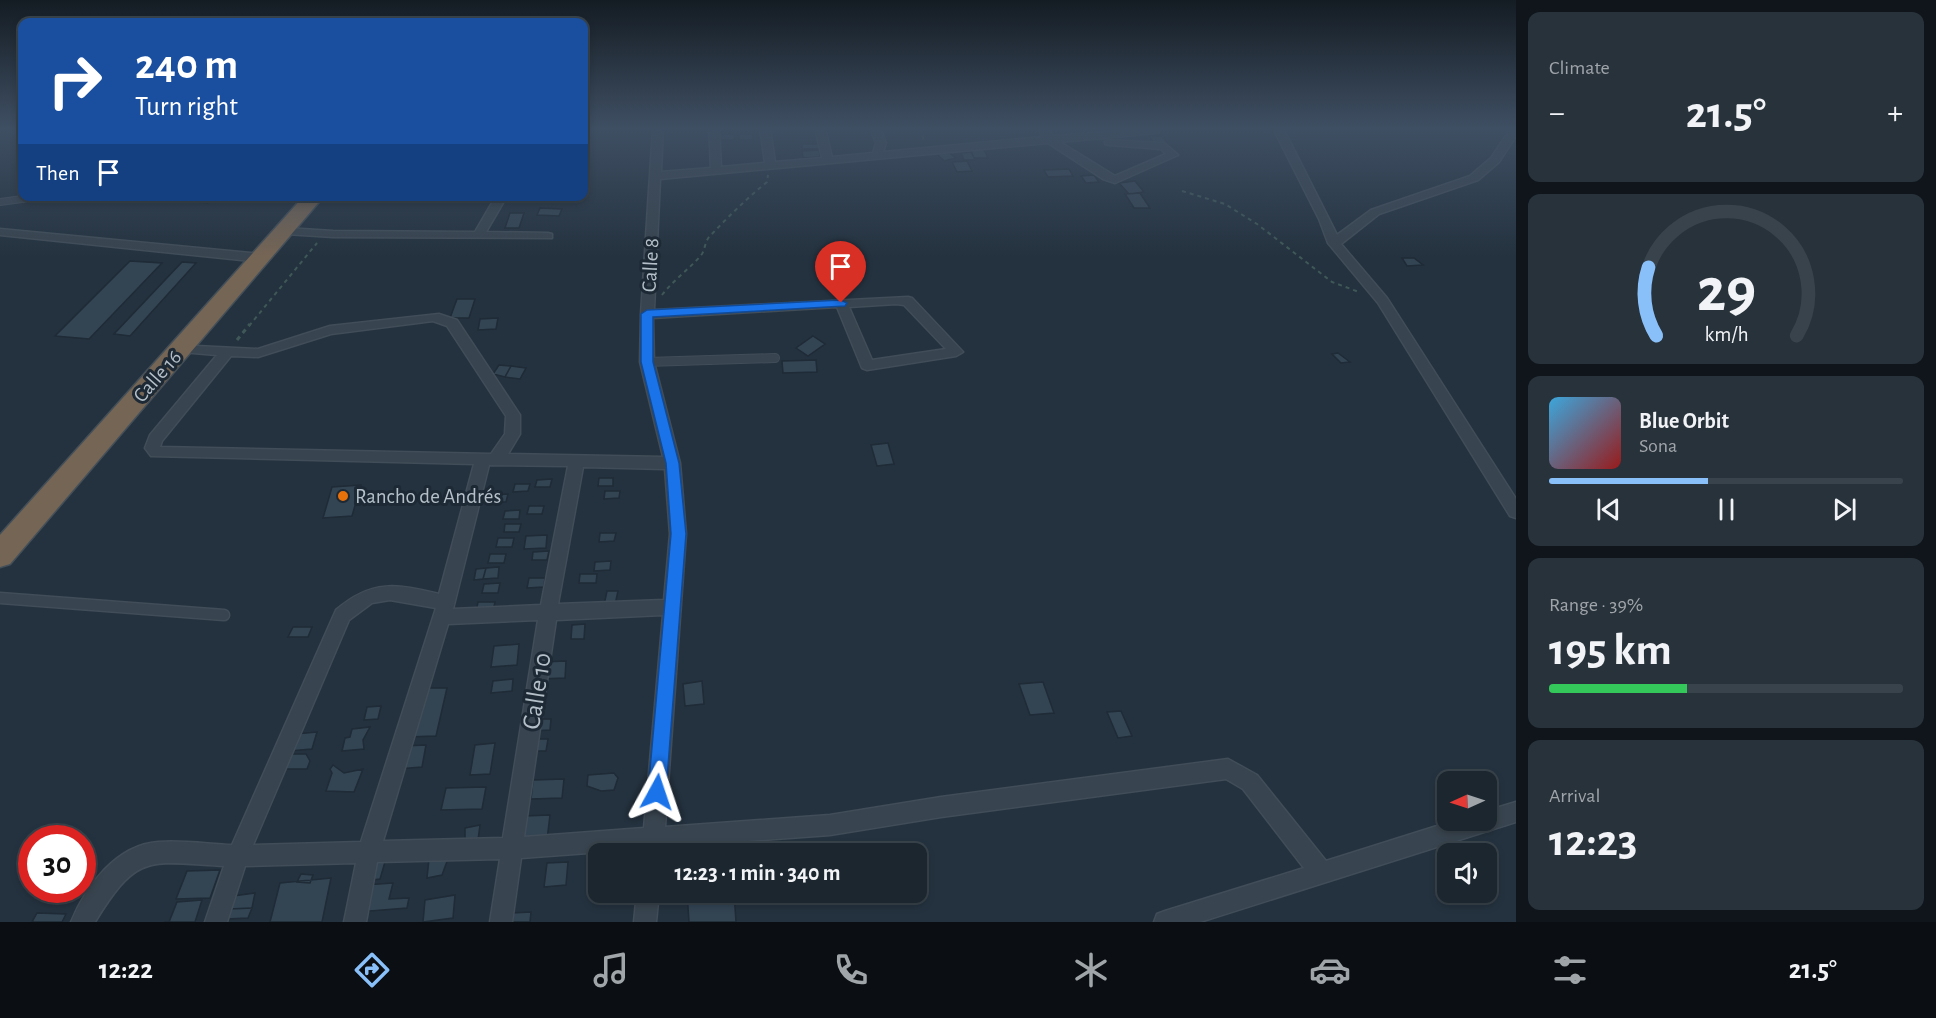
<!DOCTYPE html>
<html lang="en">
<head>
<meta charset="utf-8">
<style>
  :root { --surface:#1b262f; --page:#28323b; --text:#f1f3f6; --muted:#a0a5aa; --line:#39434b; --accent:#8ac0f9 }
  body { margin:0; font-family:"Alegreya Sans",sans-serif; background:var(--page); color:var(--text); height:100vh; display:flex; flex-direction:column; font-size:22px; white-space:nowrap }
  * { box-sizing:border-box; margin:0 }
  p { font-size:20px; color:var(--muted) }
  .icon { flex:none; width:33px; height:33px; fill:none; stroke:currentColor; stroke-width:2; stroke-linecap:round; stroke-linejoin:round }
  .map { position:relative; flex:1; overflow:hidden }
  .sheet { display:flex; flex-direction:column; gap:12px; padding:12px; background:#0f151a; width:420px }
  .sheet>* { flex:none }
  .guide { position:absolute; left:18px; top:18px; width:570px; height:183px; border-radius:12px; box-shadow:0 3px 9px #0003,0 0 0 2px var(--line); background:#1a4fa0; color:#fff; overflow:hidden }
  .needle { width:39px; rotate:267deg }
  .buttons { position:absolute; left:1437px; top:771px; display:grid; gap:12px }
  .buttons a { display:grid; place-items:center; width:60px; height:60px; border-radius:12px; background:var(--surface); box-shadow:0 3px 9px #0003,0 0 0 2px var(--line); font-size:30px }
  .speed { position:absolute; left:18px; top:825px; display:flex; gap:12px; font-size:30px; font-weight:700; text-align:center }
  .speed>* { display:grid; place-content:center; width:78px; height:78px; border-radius:50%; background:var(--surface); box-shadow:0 3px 9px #0003,0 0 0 2px var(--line); line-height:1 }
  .speed .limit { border:9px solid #d22; background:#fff; color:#111 }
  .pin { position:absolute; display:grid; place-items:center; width:51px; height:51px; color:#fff; margin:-62px -26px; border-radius:50% 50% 50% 0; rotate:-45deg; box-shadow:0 0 6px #0007 }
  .pin .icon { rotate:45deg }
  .me { position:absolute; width:66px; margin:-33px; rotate:5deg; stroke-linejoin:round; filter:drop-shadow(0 0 4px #0008) }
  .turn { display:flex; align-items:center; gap:21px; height:126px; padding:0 18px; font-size:27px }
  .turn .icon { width:78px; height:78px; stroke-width:2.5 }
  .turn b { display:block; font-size:42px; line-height:51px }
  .then { display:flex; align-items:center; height:57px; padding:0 18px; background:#0003; gap:12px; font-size:22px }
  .big { font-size:45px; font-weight:600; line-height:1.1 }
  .sheet .tile { flex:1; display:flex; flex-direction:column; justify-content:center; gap:9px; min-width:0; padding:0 21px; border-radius:12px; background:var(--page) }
  .sheet .dial { align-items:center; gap:0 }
  .dial svg { height:156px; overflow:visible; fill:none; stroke:var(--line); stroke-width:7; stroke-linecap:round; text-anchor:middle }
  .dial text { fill:var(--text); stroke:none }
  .song { display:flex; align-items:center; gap:18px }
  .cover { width:72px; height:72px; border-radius:9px; background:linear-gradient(135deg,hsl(200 70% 55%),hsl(0 70% 35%)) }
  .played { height:6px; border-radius:3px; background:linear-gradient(90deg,var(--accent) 45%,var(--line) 45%) }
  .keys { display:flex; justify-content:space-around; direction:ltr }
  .heat { display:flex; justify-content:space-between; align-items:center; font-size:33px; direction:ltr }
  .charge { height:9px; border-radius:4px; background:linear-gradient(90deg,#34c759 39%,var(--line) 0) }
  .trip { position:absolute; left:588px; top:843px; width:339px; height:60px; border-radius:12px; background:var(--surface); box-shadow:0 3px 9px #0003,0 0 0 2px var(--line); font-weight:600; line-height:60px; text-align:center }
  .menu { display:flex; height:96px; justify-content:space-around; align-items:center; background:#0b0f13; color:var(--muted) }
  .menu .icon { width:42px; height:42px }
  .menu .selected { color:var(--accent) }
  .menu b { font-size:27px; color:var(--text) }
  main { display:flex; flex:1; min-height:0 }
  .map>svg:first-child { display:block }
  .building { fill:#334453; stroke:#1f2b36; stroke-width:1.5 }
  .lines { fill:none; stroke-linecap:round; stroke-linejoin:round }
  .lane-far2-casing { stroke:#414d58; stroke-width:8 }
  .lane-far1-casing { stroke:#414d58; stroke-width:10 }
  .lane-casing { stroke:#414d58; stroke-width:13 }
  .street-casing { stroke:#414d58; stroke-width:3 }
  .highway-casing { stroke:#434f59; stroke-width:3 }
  .path-far1 { stroke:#3f5857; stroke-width:2; stroke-dasharray:4 4; stroke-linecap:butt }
  .path { stroke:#3f5857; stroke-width:3; stroke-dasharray:4.5 4.5; stroke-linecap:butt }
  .lane-far2 { stroke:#38444f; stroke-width:6 }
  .lane-far1 { stroke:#38444f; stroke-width:8 }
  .lane { stroke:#38444f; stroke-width:10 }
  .street { fill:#38444f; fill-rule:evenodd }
  .highway { fill:#756555; fill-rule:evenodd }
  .route { fill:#1a73e8; stroke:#114b97; stroke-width:1.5 }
  .food-dot { fill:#e8710a; stroke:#1d2934; stroke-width:2 }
  .labels { text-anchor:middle; stroke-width:6; stroke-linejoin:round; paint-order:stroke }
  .street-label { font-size:21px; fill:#b4bfc9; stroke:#1d2934 }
  .poi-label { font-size:21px; fill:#b4bfc9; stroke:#1d2934; text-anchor:start }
  .near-street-label { font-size:26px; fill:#b4bfc9; stroke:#1d2934 }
</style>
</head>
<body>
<main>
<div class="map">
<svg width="1516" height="922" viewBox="0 0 1516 922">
  <rect width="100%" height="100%" fill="#24323f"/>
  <path class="building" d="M719 134H734L735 140H720Z
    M739 134H753V140H739Z
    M1149 136H1162L1168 143 1153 142Z
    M802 144H819L820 149H802Z
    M970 148H983L988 158H974Z
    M819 150 820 157 803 158 802 151Z
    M948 152 956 158 944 161 937 154Z
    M971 152 975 160H964L961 153Z
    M967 161 972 171 957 172 952 162Z
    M1069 169 1073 176 1048 177 1044 170Z
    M1094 175 1099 182 1086 183 1081 176Z
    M1135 181 1144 192 1129 194 1119 183Z
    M1140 193 1150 208H1134L1125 194Z
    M157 196H182L177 201 154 199Z
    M188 196H215L208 203 182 201Z
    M540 208 562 209 559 216 537 215Z
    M510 213H524L519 228H505Z
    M1402 258H1414L1423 265 1407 266Z
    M130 261 162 263 89 339 55 336Z
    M182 262 196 263 130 336 114 334Z
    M457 299H475L469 318H450Z
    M498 318 496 329 478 330 480 319Z
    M813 336 825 344 808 356 796 348Z
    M1338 353 1350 362 1341 363 1332 354Z
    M816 360 817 372 783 373 782 361Z
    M499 365 511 366 505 377 493 374Z
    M511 366 526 368 520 379 505 377Z
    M888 443 894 464 877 466 871 445Z
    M599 478H613V486H598Z
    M552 479 550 487H535L537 480Z
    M515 484H530L528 491 513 492Z
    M361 485 352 516 323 518 332 487Z
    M605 491H620L619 498 604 499Z
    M508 494 506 502H491L493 495Z
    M529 506H544L542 514H527Z
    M520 510 519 519H503L505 511Z
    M505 524H521L519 532H504Z
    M600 533H616L614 541 599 542Z
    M547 535 546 548 524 549 526 536Z
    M498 538H514L512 547H496Z
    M549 551 547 560H532L533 552Z
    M490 554H506L504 563H488Z
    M611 561 610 570 594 571 595 562Z
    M499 567 498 578 483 579 486 568Z
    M486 568 483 579 474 580 476 569Z
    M580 574H597L596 583H579Z
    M529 578H545L544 587 527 588Z
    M500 583 498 593H482L484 584Z
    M607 591H618L615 605H604Z
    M478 602H495L493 611 476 612Z
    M585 624 584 639H571L572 625Z
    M293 627H312L308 637H288Z
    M519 644 517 665 491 667 494 646Z
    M566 661 565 678 540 679 542 662Z
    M513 679 512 691 491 693 493 681Z
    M702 681 704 704 685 706 683 684Z
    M1043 682 1054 713 1030 715 1019 684Z
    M419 688H447L436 736 407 737Z
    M381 706 378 719 364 720 367 707Z
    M1121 711 1132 736 1118 738 1107 712Z
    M533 719H551L550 730 531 731Z
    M370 727 363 740 364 749 342 751 345 738 350 737 352 729Z
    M317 732 312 749 289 751 295 734Z
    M529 739H548L546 751H527Z
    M495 743 490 774 470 775 475 745Z
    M426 745 422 767 397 769 403 746Z
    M290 754H306L310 761 307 769H284Z
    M333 765 344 773 363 769 354 792 326 791 332 773 330 769Z
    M614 773 618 778 614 790 601 791 587 786 588 775Z
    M564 779 562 798 531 799 533 780Z
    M486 787 482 809 441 810 446 788Z
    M550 815 547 840 520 841 524 816Z
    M480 825 478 840 465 842V828Z
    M449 856 442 875 427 878 429 859Z
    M370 862H385L380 879 365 881Z
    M568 862 566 885 544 887 547 863Z
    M220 870 210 898 176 899 187 871Z
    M301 874 313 875 310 883 297 882Z
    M331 878 322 922H270L280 883Z
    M393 883 389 899 409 898 407 908 358 912 364 885Z
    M687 892H734L736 922H689Z
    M255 893 252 908 229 909 233 896Z
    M455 895 453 918 423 922 425 900Z
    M202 900 195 922H164H169L177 902Z
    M252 908 248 918 226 919 229 909Z
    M531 912 530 922H510L511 913Z
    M37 913 66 914 62 922H32Z"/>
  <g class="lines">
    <g class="lane-far2-casing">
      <path id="lane-far2" d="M0 202 44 196"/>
    </g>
    <g class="lane-far1-casing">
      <path id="lane-far1" d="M647 362 775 358"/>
    </g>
    <g class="lane-casing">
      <path id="lane" d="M0 598 224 615"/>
    </g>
    <g class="street-casing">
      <path id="street" d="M653 128H663L661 172 711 168 709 128H719L721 167 765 163 760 128H770L775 162 822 158 815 128H825L832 157 873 153 876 143 870 128H880L886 143 883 152 1043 137 1038 128H1048L1053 136 1160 128 1159 132 1156 133 1060 142 1115 176 1166 154 1161 149 1109 145 1105 144V140L1164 143 1178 155 1115 183 1103 179 1048 143 660 179 654 310 908 297 912 298 963 352 956 356 867 370 862 368 837 307 653 318 654 362 680 463 686 534 665 827 830 815 941 797 1228 759 1257 775 1326 861 1456 820H1486V811L1516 802V822L1200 922H1154L1157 914 1165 911 1304 868 1243 789 1226 779 941 817 830 835 663 847V854H641L642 849 521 858 512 922H490L500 859 377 862 366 922H344L356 863 245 866 227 922H205L224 866C148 862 138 852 95 922H71C86 886 116 845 158 842 182 840 208 844 232 845L336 610C372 579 397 584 439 594L474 464 151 456 145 448 150 435 217 355 181 352 176 351 174 348 176 345 258 349 330 326 439 314 457 320 520 415V434L508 454 663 457 640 362 641 314ZM896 304 904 305 946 349 872 360 849 307ZM433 321 447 326 506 416 505 434 491 454 160 447 162 441 231 356 258 357 331 334ZM489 465 568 466 541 605 453 609ZM583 467 665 469 670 534 664 600 558 604ZM390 600 436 608 361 842 253 845 349 620 372 603ZM663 615 644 828 524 837 556 620ZM538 620 503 838 383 841 448 624Z
        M1273 128H1283L1337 235 1371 210 1470 176 1491 158 1511 128H1516V136L1499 162 1478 180 1379 214 1341 244 1387 298 1516 499V518L1510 516 1378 303 1328 243 1319 219Z
        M496 196H507L486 232 548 233 552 234V238L333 237 286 234 280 231 286 228 333 231 475 232Z
        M0 229 260 254 266 258 260 262 0 235Z
        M637 892H659L656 922H634Z"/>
    </g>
    <g class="highway-casing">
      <path id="highway" d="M304 196H324L10 564 0 567V535Z"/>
    </g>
    <path class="path-far1" d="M920 128 924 141
      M1182 191 1225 204 1257 224 1332 282 1359 292
      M662 295C674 279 690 269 702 254 705 249 705 242 709 237 727 218 746 199 767 182L768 175
      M249 326 317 243"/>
    <path class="path" d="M237 340 250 324"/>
    <use href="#lane-far2" class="lane-far2"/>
    <use href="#lane-far1" class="lane-far1"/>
    <use href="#lane" class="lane"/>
    <use href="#street" class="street"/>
    <use href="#highway" class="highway"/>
  </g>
  <linearGradient id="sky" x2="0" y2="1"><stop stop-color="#141c23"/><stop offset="0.5" stop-color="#3f4f63"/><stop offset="1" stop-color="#3f4f63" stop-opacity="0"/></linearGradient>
  <rect width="1516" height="257" fill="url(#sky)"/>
  <path class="route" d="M841 300 847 303 845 306 653 317V362L679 463 686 534 666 792 663 799 657 802 651 799 648 792 671 534 666 463 641 362V314L647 310Z"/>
  <circle class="food-dot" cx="343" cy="496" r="6"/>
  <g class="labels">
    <g class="street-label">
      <text transform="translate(650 265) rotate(-87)" y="7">Calle 8</text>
      <text transform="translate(157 376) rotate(-49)" y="7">Calle 16</text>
    </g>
    <g class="poi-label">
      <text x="355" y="503">Rancho de Andrés</text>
    </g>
    <g class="near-street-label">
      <text transform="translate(536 691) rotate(-81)" y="9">Calle 10</text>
    </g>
  </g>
</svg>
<div class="buttons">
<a><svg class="needle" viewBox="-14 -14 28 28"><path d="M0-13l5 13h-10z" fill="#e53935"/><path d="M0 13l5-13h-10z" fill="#a0a5aa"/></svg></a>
<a><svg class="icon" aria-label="sound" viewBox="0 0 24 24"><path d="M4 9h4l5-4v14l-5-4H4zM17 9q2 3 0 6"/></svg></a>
</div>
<div class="speed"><div class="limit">30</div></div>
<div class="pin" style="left:841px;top:303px;background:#d93025"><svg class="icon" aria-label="arrive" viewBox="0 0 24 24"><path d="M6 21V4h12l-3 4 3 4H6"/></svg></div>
<svg class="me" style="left:657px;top:792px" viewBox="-20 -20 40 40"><path d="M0-17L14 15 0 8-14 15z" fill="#1a73e8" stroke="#fff" stroke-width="4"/></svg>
<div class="trip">12:23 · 1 min · 340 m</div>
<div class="guide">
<div class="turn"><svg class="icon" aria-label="right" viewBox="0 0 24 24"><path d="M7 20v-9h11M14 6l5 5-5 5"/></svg><div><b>240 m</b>Turn right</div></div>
<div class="then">Then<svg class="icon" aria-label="arrive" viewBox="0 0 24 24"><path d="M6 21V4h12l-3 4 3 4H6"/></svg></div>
</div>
</div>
<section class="sheet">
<div class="tile"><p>Climate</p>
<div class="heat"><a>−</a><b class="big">21.5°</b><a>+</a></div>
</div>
<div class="tile dial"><svg viewBox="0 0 100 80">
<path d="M14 69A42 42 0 1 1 86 69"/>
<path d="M14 69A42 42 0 0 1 10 34" stroke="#8ac0f9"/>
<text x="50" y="56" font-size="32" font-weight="700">29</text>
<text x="50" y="72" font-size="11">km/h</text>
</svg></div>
<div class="tile">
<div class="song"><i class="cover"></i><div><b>Blue Orbit</b><p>Sona</p></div></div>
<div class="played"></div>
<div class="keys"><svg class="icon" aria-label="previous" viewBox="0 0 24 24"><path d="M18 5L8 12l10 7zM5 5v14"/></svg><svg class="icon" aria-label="pause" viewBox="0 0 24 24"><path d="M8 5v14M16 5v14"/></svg><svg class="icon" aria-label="next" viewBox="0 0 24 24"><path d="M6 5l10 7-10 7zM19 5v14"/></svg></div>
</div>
<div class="tile"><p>Range · 39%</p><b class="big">195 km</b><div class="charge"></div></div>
<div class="tile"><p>Arrival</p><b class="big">12:23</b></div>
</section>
</main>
<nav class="menu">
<b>12:22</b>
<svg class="icon selected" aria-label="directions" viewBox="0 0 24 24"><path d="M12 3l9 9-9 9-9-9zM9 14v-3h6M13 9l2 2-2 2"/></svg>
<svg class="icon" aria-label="music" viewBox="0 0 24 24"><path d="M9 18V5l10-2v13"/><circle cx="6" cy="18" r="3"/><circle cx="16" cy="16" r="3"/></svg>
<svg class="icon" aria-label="phone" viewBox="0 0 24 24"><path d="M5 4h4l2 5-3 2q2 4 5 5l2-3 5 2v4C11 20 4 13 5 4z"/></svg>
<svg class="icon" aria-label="climate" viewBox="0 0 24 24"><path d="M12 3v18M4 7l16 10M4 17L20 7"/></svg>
<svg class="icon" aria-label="car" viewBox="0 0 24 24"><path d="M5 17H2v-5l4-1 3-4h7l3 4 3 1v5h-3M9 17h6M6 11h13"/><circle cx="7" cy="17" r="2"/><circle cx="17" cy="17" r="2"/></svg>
<svg class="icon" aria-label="filters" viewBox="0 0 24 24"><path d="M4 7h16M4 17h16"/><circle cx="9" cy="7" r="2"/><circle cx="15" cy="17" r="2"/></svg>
<b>21.5°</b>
</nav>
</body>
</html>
